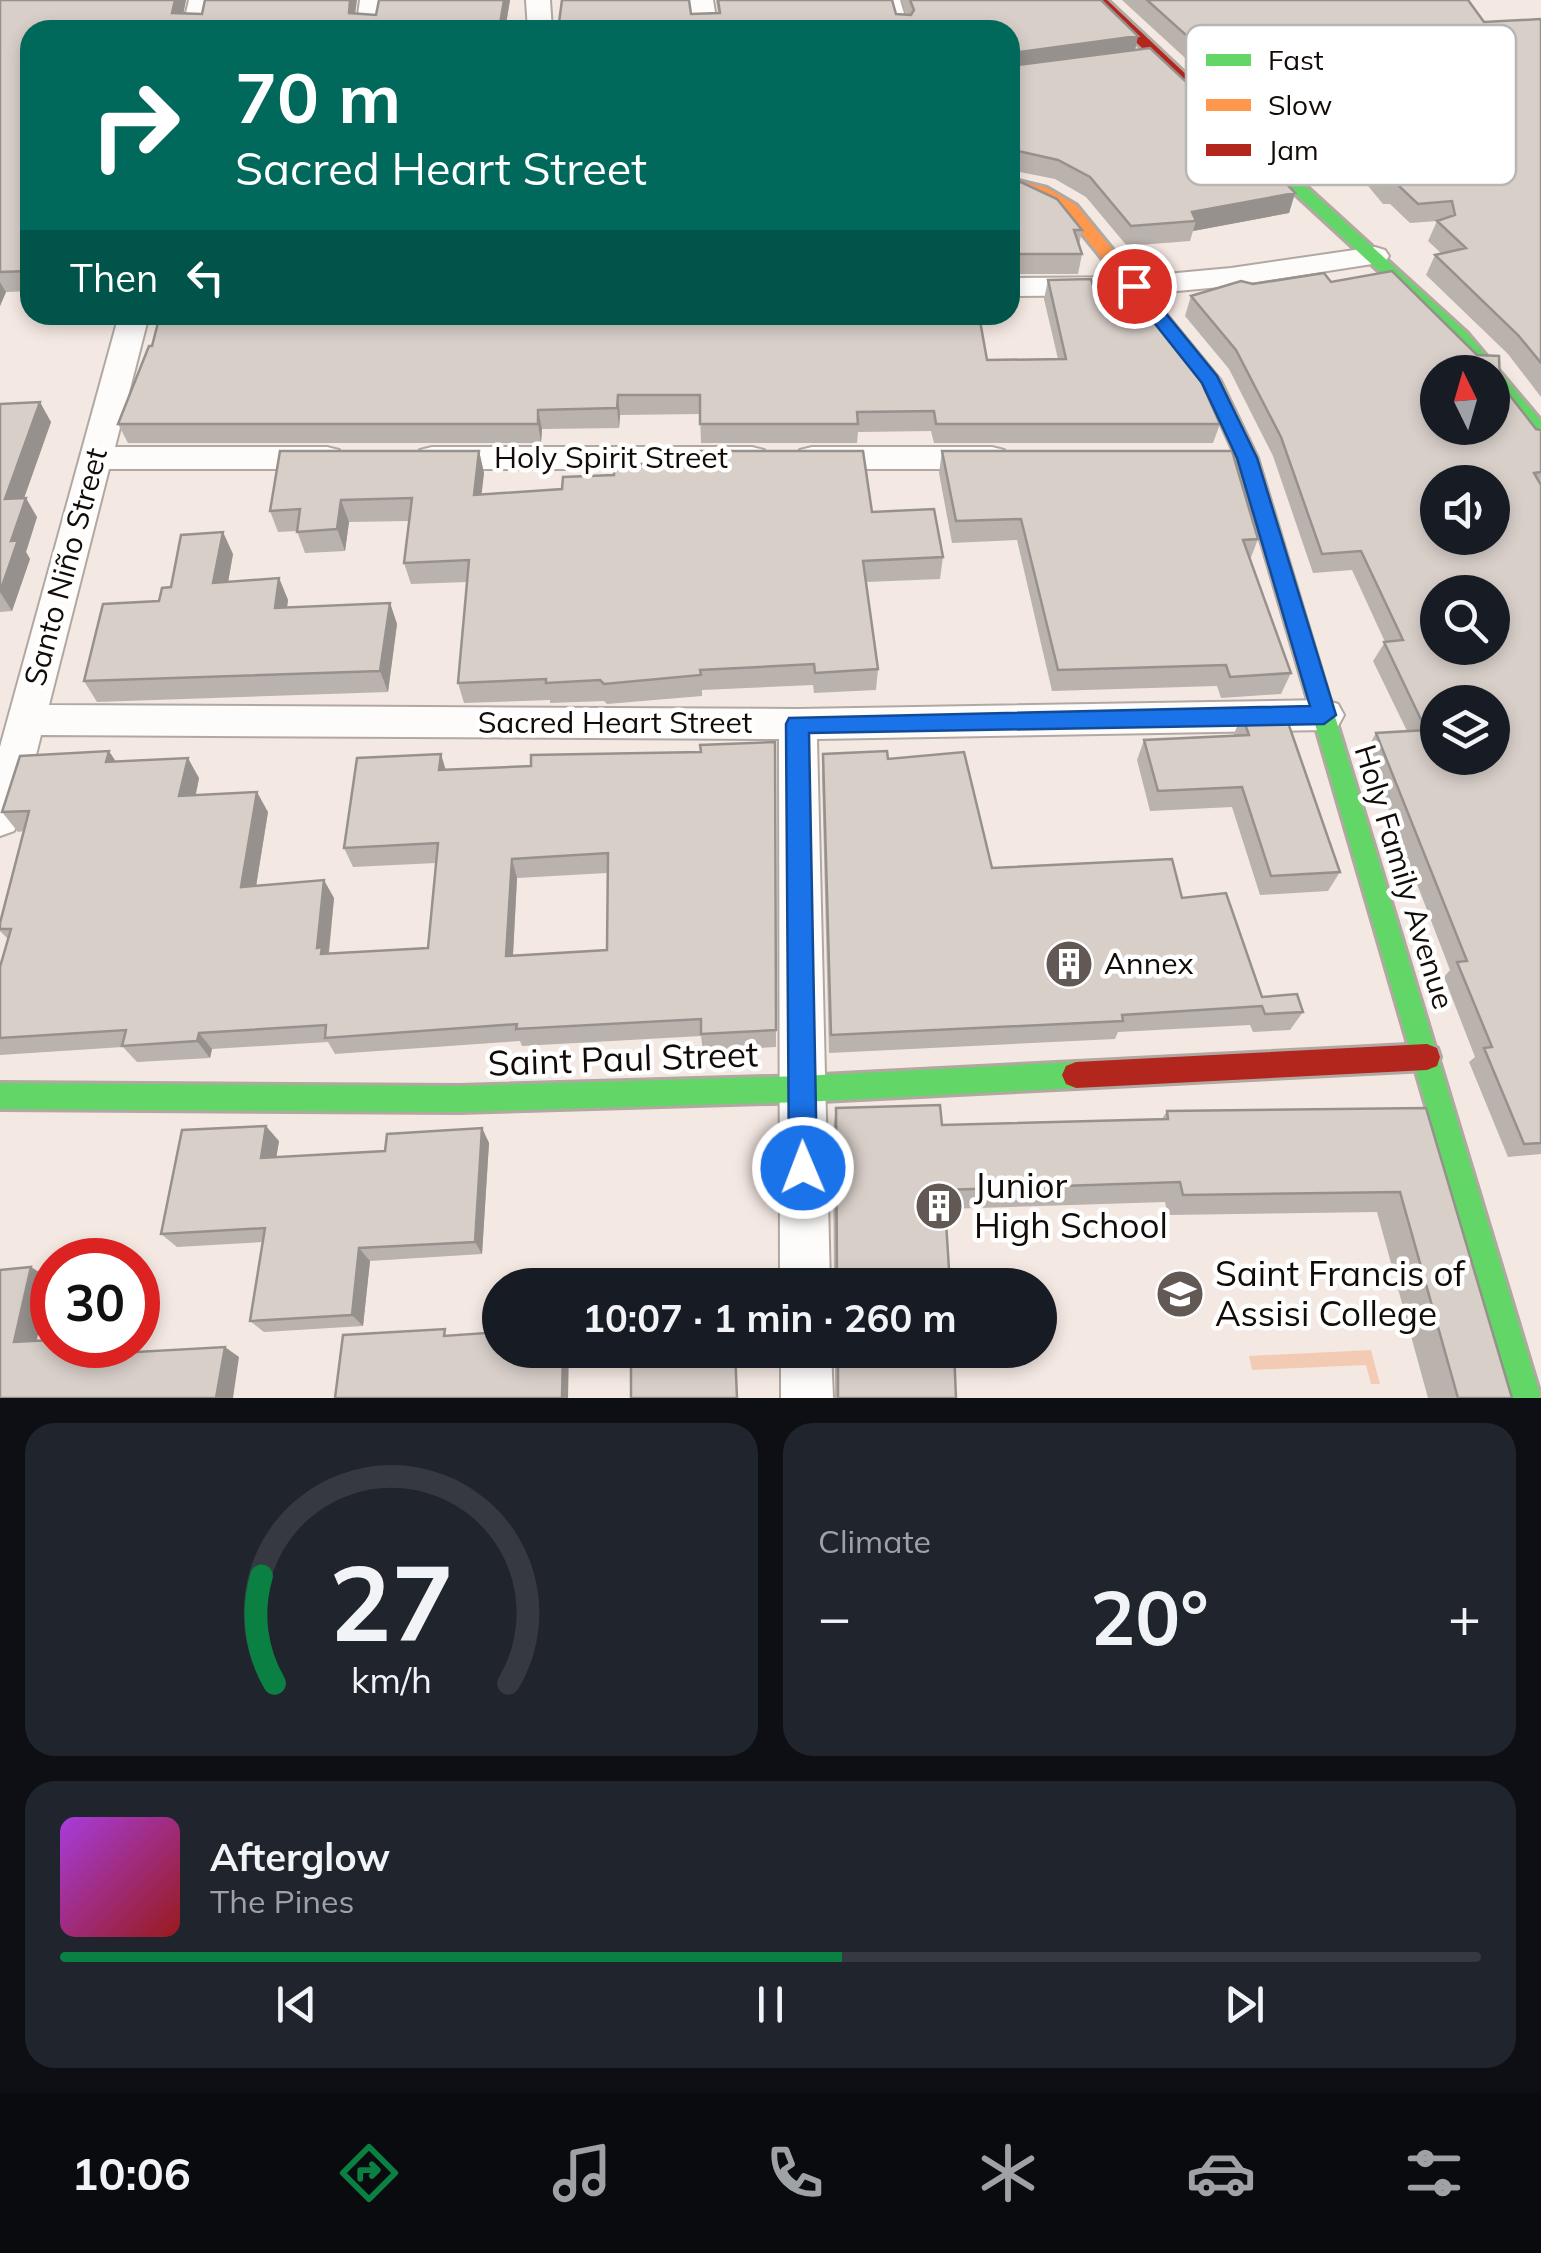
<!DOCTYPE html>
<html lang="en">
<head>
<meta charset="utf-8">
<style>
  :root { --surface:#171b24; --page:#20242c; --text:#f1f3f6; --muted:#9ea1a6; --line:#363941; --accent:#0b8043 }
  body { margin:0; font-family:Mulish,sans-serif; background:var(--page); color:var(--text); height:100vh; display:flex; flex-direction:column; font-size:38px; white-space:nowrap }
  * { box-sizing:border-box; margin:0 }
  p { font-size:32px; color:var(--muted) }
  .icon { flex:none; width:55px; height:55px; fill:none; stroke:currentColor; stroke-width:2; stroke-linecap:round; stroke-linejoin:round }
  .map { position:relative; height:1398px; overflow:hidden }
  .sheet { display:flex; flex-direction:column; gap:25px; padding:25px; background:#0d0f14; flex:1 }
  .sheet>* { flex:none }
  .hud { position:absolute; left:20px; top:20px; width:1000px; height:305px; border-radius:30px; box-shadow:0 5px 15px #0003; background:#00695c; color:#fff; overflow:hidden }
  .needle { width:65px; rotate:355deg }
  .buttons { position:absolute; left:1420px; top:355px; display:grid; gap:20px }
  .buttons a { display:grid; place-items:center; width:90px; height:90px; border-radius:50%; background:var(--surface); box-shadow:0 5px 15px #0003; font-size:50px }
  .speed { position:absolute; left:30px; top:1238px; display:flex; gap:20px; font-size:50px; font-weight:700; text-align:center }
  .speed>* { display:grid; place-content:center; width:130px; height:130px; border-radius:50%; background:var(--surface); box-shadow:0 5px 15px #0003; line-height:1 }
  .speed .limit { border:15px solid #d22; background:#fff; color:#111 }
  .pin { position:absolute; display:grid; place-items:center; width:85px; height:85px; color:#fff; margin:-42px; border:5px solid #fff; border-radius:50%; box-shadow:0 2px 10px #0007 }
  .me { position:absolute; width:110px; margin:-55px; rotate:359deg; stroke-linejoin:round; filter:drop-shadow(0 0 8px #0008) }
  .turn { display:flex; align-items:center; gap:35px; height:210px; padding:0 50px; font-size:45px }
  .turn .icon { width:130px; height:130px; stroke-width:2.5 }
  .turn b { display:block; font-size:70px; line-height:85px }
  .then { display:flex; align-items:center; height:95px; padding:0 50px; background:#0003; gap:20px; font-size:38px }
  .big { font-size:75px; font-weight:700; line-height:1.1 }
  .sheet .card { flex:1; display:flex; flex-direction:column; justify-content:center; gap:15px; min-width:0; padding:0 35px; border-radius:30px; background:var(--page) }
  .sheet .dial { align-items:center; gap:0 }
  .dial svg { height:260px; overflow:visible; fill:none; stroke:var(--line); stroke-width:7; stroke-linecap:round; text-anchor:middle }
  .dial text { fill:var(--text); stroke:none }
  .song { display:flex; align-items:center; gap:30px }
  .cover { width:120px; height:120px; border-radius:15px; background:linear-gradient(135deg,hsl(280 70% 55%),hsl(0 70% 35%)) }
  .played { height:10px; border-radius:5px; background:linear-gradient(90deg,var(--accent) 55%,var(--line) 55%) }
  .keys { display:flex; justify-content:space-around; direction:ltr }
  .heat { display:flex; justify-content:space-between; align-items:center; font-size:55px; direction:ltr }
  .sheet .tiles { flex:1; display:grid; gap:25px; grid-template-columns:1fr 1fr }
  .card:last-child { grid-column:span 2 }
  .trip { position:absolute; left:482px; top:1268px; width:575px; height:100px; border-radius:50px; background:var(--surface); box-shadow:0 5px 15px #0003; font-weight:700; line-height:100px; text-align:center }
  .menu { display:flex; height:160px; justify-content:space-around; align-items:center; background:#090b0e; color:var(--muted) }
  .menu .icon { width:70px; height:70px }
  .menu .current { color:var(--accent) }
  .menu b { font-size:45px; color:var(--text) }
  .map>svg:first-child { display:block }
  .green { fill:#f3cbb5 }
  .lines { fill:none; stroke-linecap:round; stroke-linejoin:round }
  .lane-casing { stroke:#b1a8a2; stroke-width:4 }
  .street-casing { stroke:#b1a8a2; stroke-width:4 }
  .fast-casing { stroke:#b1a8a2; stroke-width:6 }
  .slow-casing { stroke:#b1a8a2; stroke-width:6 }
  .jam-casing { stroke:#b1a8a2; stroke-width:6 }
  .lane { fill:#fdfcfb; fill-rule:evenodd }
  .street { fill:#fdfcfb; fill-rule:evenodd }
  .fast { fill:#63d668; fill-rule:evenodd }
  .slow { fill:#ff974d; fill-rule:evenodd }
  .jam { fill:#b3261e; fill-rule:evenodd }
  .wall { fill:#bab2ad; fill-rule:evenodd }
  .shaded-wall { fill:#97918d }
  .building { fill:#d8cfc9; stroke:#97918d; stroke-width:2.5; fill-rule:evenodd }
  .route { fill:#1a73e8; stroke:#114b97; stroke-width:2.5 }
  .labels { text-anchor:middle; stroke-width:9; stroke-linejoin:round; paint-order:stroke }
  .street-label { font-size:30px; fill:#130b07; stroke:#fff }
  .poi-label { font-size:30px; fill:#130b07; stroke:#fff; text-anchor:start }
  .near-street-label { font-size:35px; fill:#130b07; stroke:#fff }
  .near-poi-label { font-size:35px; fill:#130b07; stroke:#fff; text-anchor:start }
  .key { fill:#fff; stroke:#b8b6b5; stroke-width:2.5 }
  .key-label { font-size:28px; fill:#130b07 }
</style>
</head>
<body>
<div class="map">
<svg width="1541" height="1398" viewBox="0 0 1541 1398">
  <rect width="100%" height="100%" fill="#f4e8e2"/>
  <path class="green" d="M1371 1350 1380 1384H1371L1366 1365 1252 1370 1249 1356Z"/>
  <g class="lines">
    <g class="lane-casing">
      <path id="lane" d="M890 0H900L909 30H897Z"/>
    </g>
    <g class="street-casing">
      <path id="street" d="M189 0H213L206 30H182Z
        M360 0H384L380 30H356Z
        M526 0H550L552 30H528Z
        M689 0H713L718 30H694Z
        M1375 247 1385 250 1389 256 1385 262 1231 286 1134 295 1010 296V278L1134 277 1231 268Z
        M119 315H149L115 447H327L339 450 343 458 339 466 327 469H109L49 705 798 709 1325 700 1338 704 1344 715 1338 726 1325 730 817 739 830 1285H780L779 739 41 735 20 819 14 831 0 836V747Z
        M432 447H752L764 450 768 458 764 466 752 469H432L420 466 416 458 420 450Z
        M812 447H992L1004 450 1008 458 1004 466 992 469H812L800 466 796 458 800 450Z
        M781 1350H831L833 1398H781Z"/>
    </g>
    <g class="fast-casing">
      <path id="fast" d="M1265 160H1277L1467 333 1541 421V441L1534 439 1492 388V372H1480L1455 341 1265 166Z
        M1322 701 1330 704 1333 710 1541 1398H1511L1311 710 1314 704Z
        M1076 1062 1086 1066 1090 1075 1086 1084 1076 1088 802 1102 459 1112 0 1109V1083L459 1086 802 1076Z"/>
    </g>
    <g class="slow-casing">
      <path id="slow" d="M1010 179 1047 188 1076 205 1220 381 1257 458 1333 710 1330 716H1314L1311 710 1237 458 1203 383 1064 211 1036 195 1010 189Z"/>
    </g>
    <g class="jam-casing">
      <path id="jam" d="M1092 0H1107L1277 160V166H1265Z
        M1427 1044 1437 1048 1440 1057 1437 1066 1427 1070 1076 1088 1066 1084 1062 1075 1066 1066 1076 1062Z"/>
    </g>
    <use href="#lane" class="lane"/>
    <use href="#street" class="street"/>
    <use href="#fast" class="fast"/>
    <use href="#slow" class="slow"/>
    <use href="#jam" class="jam"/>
  </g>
  <path class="wall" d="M0 0H186L183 14 376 15 379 0H510L505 30H30V291L6 292 0 306Z
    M716 0H892L896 14 907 15 901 0H1101L1135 50 1276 172 1295 193 1289 213 1193 231 1190 241 1127 246 1086 197 1055 179 1010 170 691 14 718 13Z
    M1122 0H1468L1484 22 1541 19V397L1508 354 1426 275 1435 255 1442 254 1428 241 1437 221 1410 223 1390 204H1383L1359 175 1319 181Z
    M1010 177 1082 230 1079 246 1082 254 1078 274H1010Z
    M1048 280 1099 305 1220 424 1213 443H934L931 431 858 432 857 443H701L700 414 620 415 619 428 542 429 541 443H128L118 424 152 346 160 315H326L325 318 987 360 1058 359 1044 299Z
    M1331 282 1500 383 1536 429 1541 430V1154L1508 1157 1469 1062 1475 1057 1444 977 1450 970 1366 751 1376 733 1407 731 1373 661 1385 642 1352 570 1313 573 1273 456 1229 369 1185 316 1191 296 1253 284Z
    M0 404 51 422 24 498 37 517 26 552 30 559 12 611 0 612Z
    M479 451 484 473 481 494 872 512 943 557 940 579 866 582 878 669 876 690 814 693 813 685 702 690V696L607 704 604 701 550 703V700L464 703 458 683 467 582 411 584 404 563 409 521 349 522 345 551 305 553 297 531 278 532 270 511Z
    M942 451 1258 539 1250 560 1291 673 1281 694 1221 698 1217 686 1052 691 1017 540 952 543 939 473Z
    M233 554 228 582 279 578 288 600 287 607 390 603 397 624 388 692 97 702 84 681 171 587Z
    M1242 715 1340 872 1328 891 1260 895 1232 807 1150 811 1137 760 1144 740 1233 736Z
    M775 742 776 1047 703 1051 701 1036 522 1046 520 1041 335 1054 328 1042 212 1049 210 1058 137 1062 123 1047 0 1055V967L8 939 0 931V923L24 831 18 832 2 812 116 761 199 778 196 795 268 812 256 886 334 898 329 954 428 948 436 863 353 867 344 848 446 770 531 766 701 752ZM607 873V950L513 955 517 878Z
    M823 754 888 759 992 868 1182 898 1262 997 1303 1012 1290 1030 1253 1032 1250 1025 1118 1032 1115 1039 829 1053 822 776Z
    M836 1108 942 1125 1162 1119 1167 1111 1426 1108 1512 1398H1428L1377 1212 1168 1215 1165 1202 945 1209 950 1285H834L833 1130Z
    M482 1128 489 1143 482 1254 370 1261 363 1326 264 1332 250 1321 263 1242 177 1247 161 1234 279 1141 276 1157 385 1151Z
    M835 1350H954L956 1398H835Z"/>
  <path class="shaded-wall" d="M175 0H186L180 30 172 13Z
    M350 0H357L353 30 349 13Z
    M504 0H510L505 30H499Z
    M1138 36 1134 56 1010 72 1012 53Z
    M1014 150 1011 169 1010 170V153Z
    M1366 155 1359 175 1319 181 1326 161Z
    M1295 193 1289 213 1193 231 1196 221 1192 212Z
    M0 282 6 292 0 306Z
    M618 395 620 415 619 428 617 408Z
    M40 402 51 422 17 518 5 499Z
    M538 410 542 429 541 443 538 424Z
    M479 451 484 473 479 517 474 495Z
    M26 498 37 517 26 552 30 559 12 611 0 592 11 541Z
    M341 500 349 522 345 551 337 529Z
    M223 532 233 554 224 605 213 583Z
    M279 578 288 600 284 629 275 608Z
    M390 603 397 624 388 692 380 671Z
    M109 751 122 771 106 762Z
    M441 754 447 774 439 770Z
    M188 758 199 778 191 816 179 796Z
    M257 792 268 812 253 905 241 887Z
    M512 859 517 878 512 973 506 956Z
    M324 880 334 898 328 958 331 972 317 948Z
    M199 1033 212 1049 210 1058 197 1041Z
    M266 1126 279 1141 274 1172 261 1158Z
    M482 1128 489 1143 482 1254 475 1242Z
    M359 1248 370 1261 363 1326 352 1315Z
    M31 1267 50 1279 34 1353 14 1342Z
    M103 1345H117L122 1348 119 1365 101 1354Z
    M225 1347 239 1357 233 1398H216Z
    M563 1350H569L568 1398H562Z"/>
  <path class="building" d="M0 0H175L172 13 202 14 205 0H350L349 13 376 15 379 0H504L499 30H30V271L0 272Z
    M562 0H689L691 14 720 13 718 0H892L896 14 911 15 914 10 910 0H1101L1138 36 1012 53 1010 66 1150 48 1278 168 1273 169 1295 193 1192 212 1196 221 1131 226 1090 177 1058 160 1014 150 1010 153V30H558Z
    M1147 0H1468L1484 22 1541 19V363L1518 335 1435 255 1466 248 1437 221 1455 215 1452 201 1418 204 1397 184 1390 185 1366 155 1326 161Z
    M1010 177 1057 199 1082 230H1074L1082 254H1010Z
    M1392 271 1477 355 1499 356 1500 383 1536 429 1541 430V472L1534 473 1541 485V1143L1524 1144 1484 1048 1492 1047 1457 962 1467 961 1376 733 1426 730 1384 642 1403 640 1361 551 1322 554 1281 437 1236 350 1191 296 1241 281 1253 284 1324 273 1331 282ZM1438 372H1492V428H1438ZM1438 482H1492V538H1438ZM1438 592H1492V648H1438ZM1438 702H1492V758H1438Z
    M1091 279 1099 305 1143 304 1195 368 1220 424H936L934 411 857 412 858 424H700V395H618L617 408 538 410V424H118L149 346H152L160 315H314V318L392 315H979L987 360 1066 359 1048 280Z
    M40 402 5 499 26 498 11 541 18 540 0 592V404Z
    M280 451H479L474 495 562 489 563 477 614 475V465L700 462V451H863L872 512 934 509 943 557 863 561 878 669 815 673 814 664 700 670 701 675 604 684 600 680 546 683V679L458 683 469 560 404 563 412 498 341 500 337 529 297 532 300 509 270 511Z
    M942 451H1232L1258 539 1243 540 1291 673 1230 677 1226 665 1058 670 1021 519 956 521Z
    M223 532 213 583 279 578 275 608 390 603 380 671 84 681 103 604 159 601 162 588 171 587 181 535Z
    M1285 714 1340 872 1271 876 1242 787 1158 791 1144 740 1249 735 1242 715Z
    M775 742 776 1030 701 1034V1019L516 1029 517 1024 325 1038 326 1025 199 1033 197 1041 122 1046 126 1030 0 1038V967L11 929H0V923L29 811 2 812 20 756 109 751 106 762 188 758 179 796 257 792 241 887 324 880 317 948 322 947 321 954 428 948 438 843 344 848 357 758 441 754 439 770 531 766V755L701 752 700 745ZM608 853 607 950 506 956 512 859Z
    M887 751 888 759 964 752 992 868 1172 859 1182 898 1226 893 1262 997 1297 994 1303 1012 1265 1014 1262 1006 1122 1015 1123 1021 831 1035 823 754Z
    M940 1105 942 1125 1168 1119 1167 1111 1426 1108 1512 1398H1458L1400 1192 1183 1195 1180 1182 944 1190 950 1285H837L836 1108Z
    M266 1126 261 1158 385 1151 387 1134 482 1128 475 1242 359 1248 352 1315 250 1321 265 1228 161 1234 182 1130Z
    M31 1267 14 1342 52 1340V1345H103L101 1354 225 1347 216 1398H0V1270Z
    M445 1329 444 1336 500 1332V1350H563L562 1398H335L343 1335Z
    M631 1350H735L737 1398H631Z
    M838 1350H954L956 1398H838Z"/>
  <path class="route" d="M1134 281 1140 282 1217 376 1257 458 1336 715 1324 724 809 733 817 1168 813 1178 803 1182 793 1178 789 1168 786 724 789 718 1310 706 1237 458 1202 383 1125 286Z"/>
  <defs>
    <g id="building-disc" transform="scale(2.5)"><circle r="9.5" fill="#625854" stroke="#fff"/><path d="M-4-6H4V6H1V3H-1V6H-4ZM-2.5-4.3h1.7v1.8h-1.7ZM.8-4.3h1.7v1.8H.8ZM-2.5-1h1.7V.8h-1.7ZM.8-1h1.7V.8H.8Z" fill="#fff"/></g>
    <g id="school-disc" transform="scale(2.5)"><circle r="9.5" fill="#625854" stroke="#fff"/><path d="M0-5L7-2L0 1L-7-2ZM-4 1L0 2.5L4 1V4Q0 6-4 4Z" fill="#fff"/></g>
  </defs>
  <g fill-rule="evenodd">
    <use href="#building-disc" x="1069" y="964"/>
    <use href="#building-disc" x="939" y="1206"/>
    <use href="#school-disc" x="1180" y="1294"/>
  </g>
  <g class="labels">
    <g class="street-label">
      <text x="611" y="468">Holy Spirit Street</text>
      <text transform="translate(66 567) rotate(-75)" y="10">Santo Niño Street</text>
      <text x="615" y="733">Sacred Heart Street</text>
      <text transform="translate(1404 877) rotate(73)" y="10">Holy Family Avenue</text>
    </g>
    <g class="poi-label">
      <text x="1104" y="974">Annex</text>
    </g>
    <g class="near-street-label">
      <text transform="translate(623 1059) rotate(-2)" y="12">Saint Paul Street</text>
    </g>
    <g class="near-poi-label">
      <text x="974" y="1198">Junior<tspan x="974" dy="40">High School</tspan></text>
      <text x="1215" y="1286">Saint Francis of<tspan x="1215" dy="40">Assisi College</tspan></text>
    </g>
  </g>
  <rect x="1186" y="25" width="330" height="160" rx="15" class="key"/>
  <rect x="1206" y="54" width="45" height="12" fill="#63d668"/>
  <rect x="1206" y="99" width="45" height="12" fill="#ff974d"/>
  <rect x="1206" y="144" width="45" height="12" fill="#b3261e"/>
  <g class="key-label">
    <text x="1268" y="70">Fast</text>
    <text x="1268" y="115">Slow</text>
    <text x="1268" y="160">Jam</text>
  </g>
</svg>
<div class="buttons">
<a><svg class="needle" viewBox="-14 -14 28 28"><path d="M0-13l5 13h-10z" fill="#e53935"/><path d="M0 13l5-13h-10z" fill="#9ea1a6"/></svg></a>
<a><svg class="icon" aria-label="sound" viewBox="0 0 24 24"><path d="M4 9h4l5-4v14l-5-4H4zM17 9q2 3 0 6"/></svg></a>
<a><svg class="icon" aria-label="search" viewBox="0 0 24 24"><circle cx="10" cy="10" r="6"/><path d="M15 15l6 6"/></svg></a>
<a><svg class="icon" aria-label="layers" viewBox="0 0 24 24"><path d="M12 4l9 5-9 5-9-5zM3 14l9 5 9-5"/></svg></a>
</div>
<div class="speed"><div class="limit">30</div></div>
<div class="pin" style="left:1134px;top:286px;background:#d93025"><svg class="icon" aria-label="arrive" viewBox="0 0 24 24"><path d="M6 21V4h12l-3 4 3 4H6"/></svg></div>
<svg class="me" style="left:803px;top:1168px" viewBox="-20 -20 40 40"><circle r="17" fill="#1a73e8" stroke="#fff" stroke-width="3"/><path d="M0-11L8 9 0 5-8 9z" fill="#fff"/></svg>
<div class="trip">10:07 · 1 min · 260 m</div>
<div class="hud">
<div class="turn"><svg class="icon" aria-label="right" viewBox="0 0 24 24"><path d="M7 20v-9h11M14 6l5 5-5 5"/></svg><div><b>70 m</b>Sacred Heart Street</div></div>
<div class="then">Then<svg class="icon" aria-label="left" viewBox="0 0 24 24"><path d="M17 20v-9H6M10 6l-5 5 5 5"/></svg></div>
</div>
</div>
<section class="sheet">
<div class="tiles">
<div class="card dial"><svg viewBox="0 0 100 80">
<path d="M14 69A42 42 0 1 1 86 69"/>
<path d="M14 69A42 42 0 0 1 10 36" stroke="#0b8043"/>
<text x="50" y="56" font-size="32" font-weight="700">27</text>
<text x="50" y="72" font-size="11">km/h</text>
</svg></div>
<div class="card"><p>Climate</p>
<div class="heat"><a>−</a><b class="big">20°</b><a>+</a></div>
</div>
<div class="card">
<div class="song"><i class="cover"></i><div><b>Afterglow</b><p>The Pines</p></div></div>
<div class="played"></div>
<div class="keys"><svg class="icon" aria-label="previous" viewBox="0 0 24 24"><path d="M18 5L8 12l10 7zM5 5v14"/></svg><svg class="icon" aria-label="pause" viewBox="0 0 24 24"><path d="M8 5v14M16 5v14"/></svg><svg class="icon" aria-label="next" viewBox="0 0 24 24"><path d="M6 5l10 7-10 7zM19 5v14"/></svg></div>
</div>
</div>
</section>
<nav class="menu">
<b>10:06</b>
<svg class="icon current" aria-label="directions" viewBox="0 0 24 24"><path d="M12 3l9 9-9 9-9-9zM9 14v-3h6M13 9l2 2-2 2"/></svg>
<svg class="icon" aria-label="music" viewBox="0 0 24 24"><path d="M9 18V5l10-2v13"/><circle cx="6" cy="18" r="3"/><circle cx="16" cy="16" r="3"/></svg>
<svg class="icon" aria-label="phone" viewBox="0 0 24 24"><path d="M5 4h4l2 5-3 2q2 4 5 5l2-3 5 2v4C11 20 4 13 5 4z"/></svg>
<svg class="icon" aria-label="climate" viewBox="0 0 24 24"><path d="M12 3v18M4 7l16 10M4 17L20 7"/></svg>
<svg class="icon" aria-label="car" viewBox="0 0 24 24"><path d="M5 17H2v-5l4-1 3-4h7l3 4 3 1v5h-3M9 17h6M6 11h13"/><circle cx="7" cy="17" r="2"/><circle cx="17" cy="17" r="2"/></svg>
<svg class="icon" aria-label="filters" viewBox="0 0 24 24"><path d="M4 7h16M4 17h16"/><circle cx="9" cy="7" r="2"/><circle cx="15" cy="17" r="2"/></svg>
</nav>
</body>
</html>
